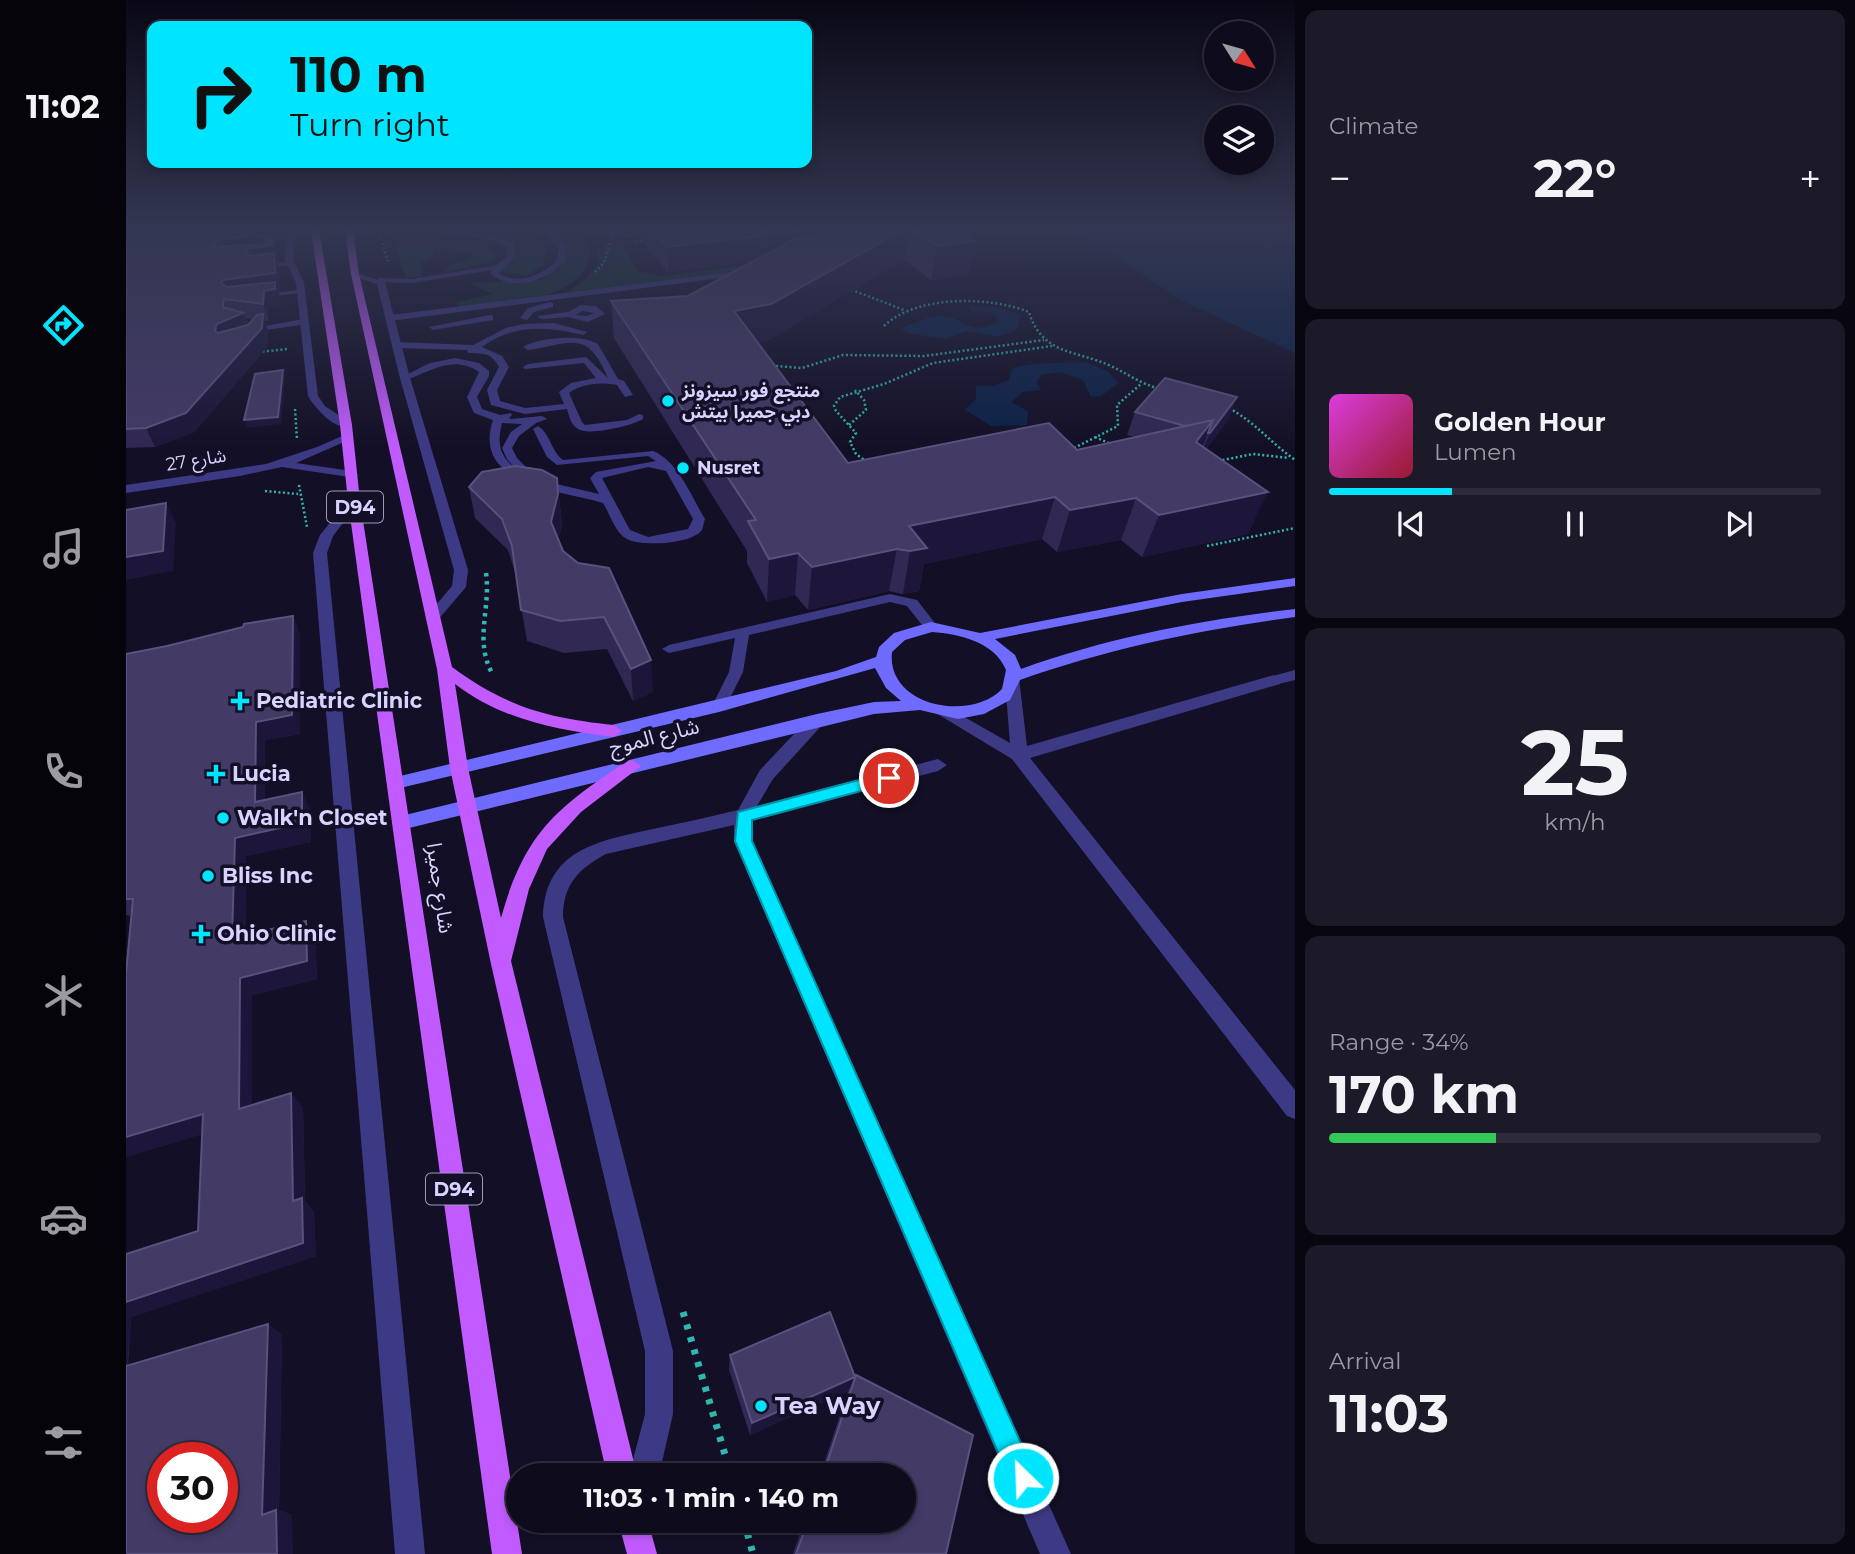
<!DOCTYPE html>
<html lang="en">
<head>
<meta charset="utf-8">
<style>
  :root { --surface:#0e0b1c; --page:#1c1929; --text:#f1f3f6; --muted:#9b9ba3; --line:#2e2b3b; --accent:#00e5ff }
  body { margin:0; font-family:Montserrat,"Noto Sans Arabic",sans-serif; background:var(--page); color:var(--text); height:100vh; display:flex; flex-direction:column; font-size:26px; white-space:nowrap }
  * { box-sizing:border-box; margin:0 }
  p { font-size:23px; color:var(--muted) }
  .icon { flex:none; width:38px; height:38px; fill:none; stroke:currentColor; stroke-width:2; stroke-linecap:round; stroke-linejoin:round }
  .map { position:relative; flex:1; overflow:hidden }
  .drawer { display:flex; flex-direction:column; gap:10px; padding:10px; background:#08060f; width:560px }
  .drawer>* { flex:none }
  .guide { position:absolute; left:21px; top:21px; width:665px; height:147px; border-radius:14px; box-shadow:0 4px 10px #0003,0 0 0 2px var(--line); background:#00e5ff; color:#111; overflow:hidden }
  .needle { width:46px; rotate:127deg }
  .tools { position:absolute; left:1078px; top:21px; display:grid; gap:14px }
  .tools a { display:grid; place-items:center; width:70px; height:70px; border-radius:50%; background:var(--surface); box-shadow:0 4px 10px #0003,0 0 0 2px var(--line); font-size:35px }
  .speed { position:absolute; left:21px; top:1442px; display:flex; gap:14px; font-size:35px; font-weight:700; text-align:center }
  .speed>* { display:grid; place-content:center; width:91px; height:91px; border-radius:50%; background:var(--surface); box-shadow:0 4px 10px #0003,0 0 0 2px var(--line); line-height:1 }
  .speed .limit { border:10px solid #d22; background:#fff; color:#111 }
  .pin { position:absolute; display:grid; place-items:center; width:60px; height:60px; color:#fff; margin:-30px; border:4px solid #fff; border-radius:50%; box-shadow:0 2px 7px #0007 }
  .me { position:absolute; width:77px; margin:-38px; rotate:336deg; stroke-linejoin:round; filter:drop-shadow(0 0 5px #0008) }
  .turn { display:flex; align-items:center; gap:24px; height:147px; padding:0 28px; font-size:32px }
  .turn .icon { width:91px; height:91px; stroke-width:2.5 }
  .turn b { display:block; font-size:49px; line-height:60px }
  .big { font-size:52px; font-weight:700; line-height:1.1 }
  .drawer .widget { flex:1; display:flex; flex-direction:column; justify-content:center; gap:10px; min-width:0; padding:0 24px; border-radius:14px; background:var(--page) }
  .drawer .dial { align-items:center; gap:0 }
  .dial b { font-size:91px; line-height:1 }
  .song { display:flex; align-items:center; gap:21px }
  .cover { width:84px; height:84px; border-radius:10px; background:linear-gradient(135deg,hsl(300 70% 55%),hsl(350 70% 35%)) }
  .played { height:7px; border-radius:4px; background:linear-gradient(90deg,var(--accent) 25%,var(--line) 25%) }
  .keys { display:flex; justify-content:space-around; direction:ltr }
  .heat { display:flex; justify-content:space-between; align-items:center; font-size:38px; direction:ltr }
  .charge { height:10px; border-radius:5px; background:linear-gradient(90deg,#34c759 34%,var(--line) 0) }
  .trip { position:absolute; left:380px; top:1463px; width:410px; height:70px; border-radius:35px; background:var(--surface); box-shadow:0 4px 10px #0003,0 0 0 2px var(--line); font-weight:700; line-height:70px; text-align:center }
  main { display:flex; flex:1; min-height:0 }
  .dock { display:flex; flex-direction:column; width:126px; justify-content:space-around; align-items:center; background:#06040b; color:var(--muted) }
  .dock .icon { width:49px; height:49px }
  .dock .active { color:var(--accent) }
  .dock b { font-size:32px; color:var(--text) }
  .map>svg:first-child { display:block }
  .green { fill:#12302f }
  .water { fill:#0c2248 }
  .lines { fill:none; stroke-linecap:round; stroke-linejoin:round }
  .path-far2 { stroke:#2fb8b0; stroke-width:2.5; stroke-dasharray:2 2.5; stroke-linecap:butt }
  .path-far1 { stroke:#2fb8b0; stroke-width:4.5; stroke-dasharray:3.5 4.5; stroke-linecap:butt }
  .path { stroke:#2fb8b0; stroke-width:7; stroke-dasharray:5 8; stroke-linecap:butt }
  .lane { fill:#3d3a85; fill-rule:evenodd }
  .street { fill:#3d3a85; fill-rule:evenodd }
  .secondary { fill:#6f6bff; fill-rule:evenodd }
  .primary { fill:#c25bff; fill-rule:evenodd }
  .wall { fill:#312854; fill-rule:evenodd }
  .shaded-wall { fill:#1d163a }
  .building { fill:#433a66; stroke:#5a527e; stroke-width:2; fill-rule:evenodd }
  .route { fill:#00e5ff; stroke:#0095a6; stroke-width:2 }
  .poi-dot { fill:#00e5ff; stroke:#130f26; stroke-width:2.5 }
  .labels { text-anchor:middle; stroke-width:7; stroke-linejoin:round; paint-order:stroke }
  .far-poi-label { font-size:18px; font-weight:bold; fill:#d9d4ff; stroke:#130f26; text-anchor:start }
  .far-street-label { font-size:18px; fill:#d9d4ff; stroke:#130f26 }
  .shield { fill:#130f26; stroke:#9e99be; stroke-width:2 }
  .shield-label { font-size:19px; font-weight:bold; fill:#d9d4ff }
  .poi-label { font-size:21px; font-weight:bold; fill:#d9d4ff; stroke:#130f26; text-anchor:start }
  .street-label { font-size:21px; fill:#d9d4ff; stroke:#130f26 }
  .near-poi-label { font-size:24px; font-weight:bold; fill:#d9d4ff; stroke:#130f26; text-anchor:start }
</style>
</head>
<body>
<main>
<nav class="dock">
<b>11:02</b>
<svg class="icon active" aria-label="directions" viewBox="0 0 24 24"><path d="M12 3l9 9-9 9-9-9zM9 14v-3h6M13 9l2 2-2 2"/></svg>
<svg class="icon" aria-label="music" viewBox="0 0 24 24"><path d="M9 18V5l10-2v13"/><circle cx="6" cy="18" r="3"/><circle cx="16" cy="16" r="3"/></svg>
<svg class="icon" aria-label="phone" viewBox="0 0 24 24"><path d="M5 4h4l2 5-3 2q2 4 5 5l2-3 5 2v4C11 20 4 13 5 4z"/></svg>
<svg class="icon" aria-label="climate" viewBox="0 0 24 24"><path d="M12 3v18M4 7l16 10M4 17L20 7"/></svg>
<svg class="icon" aria-label="car" viewBox="0 0 24 24"><path d="M5 17H2v-5l4-1 3-4h7l3 4 3 1v5h-3M9 17h6M6 11h13"/><circle cx="7" cy="17" r="2"/><circle cx="17" cy="17" r="2"/></svg>
<svg class="icon" aria-label="filters" viewBox="0 0 24 24"><path d="M4 7h16M4 17h16"/><circle cx="9" cy="7" r="2"/><circle cx="15" cy="17" r="2"/></svg>
</nav>
<div class="map">
<svg width="1169" height="1554" viewBox="0 0 1169 1554">
  <rect width="100%" height="100%" fill="#130f26"/>
  <path class="green" d="M264 230H403L420 249 418 264 400 276 361 269 378 260 381 250 367 241 308 234 314 242C337 241 355 238 372 255L359 264 320 272 323 265 344 260 348 251 307 249V256L294 263 296 276 280 278Z
    M411 230H452L464 244C463 255 462 267 454 275 431 302 366 307 333 312L330 302 367 294 343 283 414 280 434 268 437 251 423 236Z
    M527 235 532 240 495 244 513 272 537 276 676 258 685 265 468 295H438L461 278 473 265 472 251 478 243Z"/>
  <path class="water" d="M933 230H1169V353L1054 300 960 235Z
    M842 306 871 307 895 315 891 330 872 337 840 331 820 339 781 333 775 328C788 325 800 316 812 316 836 314 846 340 873 320L864 312 845 311Z
    M960 362 983 372 992 383 975 396 965 397 957 380 934 372 915 375 911 382 915 390 897 392 885 402 902 411 901 425 865 426 839 410 850 399V386H868L883 380 886 369C900 362 942 363 960 362Z"/>
  <g class="lines">
    <path class="path-far2" d="M252 230 262 261
      M469 230 502 236 531 230
      M696 230 717 234
      M509 242 522 240
      M469 272 478 263 486 235
      M721 288 778 310
      M758 326C790 295 863 296 903 312 916 355 950 350 985 366 1002 374 1015 384 1034 389
      M132 352 162 349
      M650 366 676 368 717 355 798 356 918 340
      M1103 408C1131 424 1144 442 1169 460
      M169 409 171 439
      M723 425 740 410 738 400 729 390
      M969 437 987 445
      M944 450 992 426 991 405 1015 384
      M1092 461 1127 454 1163 458
      M741 462 730 454 724 442 730 433 710 411 708 406 714 397 758 384 807 363 926 346
      M173 485 181 527
      M139 491 172 494
      M1081 546 1169 528"/>
    <path class="path-far1" d="M360 573C365 608 348 640 366 673"/>
    <path class="path" d="M557 1312 605 1475
      M618 1521 627 1554"/>
    <path class="lane" d="M305 230 363 235 387 243 390 255 373 273C391 286 417 275 431 260L433 248 414 230H422L440 245 439 261C422 281 385 293 364 273L366 270 286 283 250 282 253 278 286 279 372 265 382 255 381 246 362 239Z
      M145 234V254L135 259 131 257 137 253 138 238 109 239 105 237Z
      M166 261 163 265 131 269 127 267Z
      M622 270 625 274 264 321 260 318 264 315Z
      M178 289 179 291 175 293 132 298 128 296Z
      M424 302 427 303V307L408 312 401 320 394 318 402 308Z
      M455 305 470 306 479 314 462 322 442 317 415 319 411 316 442 312ZM456 311 469 313 461 316 450 315Z
      M364 315 367 316V320L307 330 303 327Z
      M178 319 181 320V324L132 331 128 328Z
      M428 323 461 332 457 335C422 326 386 324 356 347L376 356 383 367 371 390 374 401 399 408 438 404 433 392 445 383 470 378 458 363 399 369 397 367 402 364 460 357 482 378C461 329 447 343 402 350L397 347C414 337 455 334 472 344L492 379 498 381 507 395 499 397 491 385C475 382 457 383 443 393L456 422 459 425 501 420 513 414 517 415V419C506 426 462 436 452 429 445 425 443 416 441 409L399 414 365 405 361 390 373 367C364 351 357 354 342 353L341 350 271 348 266 345 271 342 347 345 380 328 398 324Z
      M329 358 353 363 363 371V376L351 397 356 409 374 415 385 413 386 415 383 418 385 419 416 416 421 419 410 423 393 436 386 448 391 458 402 469 398 472 422 482 473 494 464 478 470 472 530 461 522 456 431 465 421 457 407 429 412 426C424 433 425 451 437 460L527 451C552 461 565 496 579 519 578 522 577 527 576 530 566 544 516 547 501 539 489 533 484 514 477 503 434 490 345 485 367 420L348 413 341 397 353 372C320 349 288 386 274 378L304 363ZM376 423 396 424 385 432 376 448 381 459 389 468C373 455 371 443 376 423ZM522 467 540 471 567 519 562 529 522 537 504 530 476 478Z
      M764 594 791 600 812 627 810 630H800L781 606 764 602 623 635 617 672 598 710 593 711 586 706 603 672 609 638 543 653 536 649 543 645Z
      M1169 670V680L1148 685 1141 680 1143 677Z"/>
    <path class="street" d="M162 230H170L167 260 178 283 192 396 199 406 224 423V427C207 429 190 409 182 396L170 283 159 260Z
      M226 272 259 282 284 378 342 570 340 587 311 621 306 623 299 618 326 586 328 570 274 378 251 284 226 276Z
      M221 434 227 437 225 439 170 463 226 471 232 475 230 478 156 467 114 476 0 493V485L140 464 191 447Z
      M228 497 234 501 207 536 201 553 299 1554H269L187 553 194 535 224 498Z
      M1148 675 1156 680 1154 684 904 758 1169 1090V1119L1161 1116 886 759 805 710 807 706H819L884 743 879 682 887 677 893 678 901 746Z
      M691 714 699 720 697 724 647 779 631 806 812 759 821 765 812 771 627 820 626 841 945 1554H914L608 841V825L480 854C452 869 437 885 437 917L547 1351V1414L533 1475H503L519 1414V1351L417 917C419 849 473 841 527 829 555 823 584 817 612 810L634 770 685 716Z"/>
    <path class="secondary" d="M1169 578V586L1056 602 869 639 889 655 895 669C984 637 1076 620 1169 609V617C1075 630 984 648 894 680L884 700 858 714 832 719 794 710 748 714 275 830 269 828 266 823 269 818 275 816 691 714 748 702 775 701 760 688 749 668 593 712 270 789 261 783 270 777 710 671 750 657 753 647 768 633 805 622 854 633 1056 594ZM806 632C833 634 869 642 880 670L876 689C843 723 760 705 766 652L779 640Z"/>
    <path class="primary" d="M185 230H193L226 425 234 501 396 1554H366L222 501 214 425Z
      M219 230H227L233 274 326 667C380 707 422 718 488 725L496 731 488 737C431 730 376 720 329 684L342 768 375 918C399 833 429 809 500 762L506 760 515 766 455 812 421 849 403 889 385 961 511 1475H481L365 964 324 768 311 669 225 274Z
      M492 1521H522L531 1554H501Z"/>
  </g>
  <path class="wall" d="M0 230H131L129 231 132 244H139L147 240 152 256V260L150 261 153 269 154 289 152 290 154 298 155 306 143 307V321H139L142 331V346L68 432 29 447 0 448ZM119 318 127 319 122 325Z
    M516 230H673L675 231 674 238 741 230H832L849 241 843 274 805 280 778 260 643 340 632 343 722 463 951 450 1010 437 1001 435 1009 412 1102 420 1080 449 1122 534 1016 557 995 540 931 552 916 539 798 564 793 591 777 594 763 591 682 610 669 595 641 602 621 563V551L488 338 485 301 562 296 628 261 542 272 516 242Z
    M431 478 436 525 432 540 437 551 527 692 507 701 481 649 438 653 401 641 389 572 382 550 349 518 343 487Z
    M167 616 174 635V734L139 740V800L185 811V842L120 856 119 936 180 921 189 938 191 979 126 995V1105L165 1093 177 1108 179 1201 188 1212 190 1256 5 1317 2 1366 156 1334 153 1510 166 1515 0 1554V1254L72 1231 76 1134 0 1157V973L6 916 0 915V654L41 646Z
    M604 1355 729 1377 820 1554H667L678 1521H777V1475H694L722 1391 624 1435 603 1370Z"/>
  <path class="shaded-wall" d="M87 230H131L129 231 132 240V247L147 240 152 256V260L150 261 153 269 154 289 152 290 154 298 155 306 143 307V321L137 304 103 296 100 300 95 283 87 247Z
    M777 230H782L778 260 643 340 608 348V311Z
    M675 231 673 255 542 272 541 247Z
    M849 241 843 274 805 280 811 246Z
    M98 299 104 316 117 313 123 330 97 342 89 331 97 307Z
    M137 314 142 331V346L68 432 29 447 20 428Z
    M157 370 159 378 155 424 121 428 118 420Z
    M1111 397 1102 420 1074 456 1084 433Z
    M1087 420 1071 460 1070 442Z
    M431 478 436 525 429 553 425 522Z
    M1142 492 1122 534 1016 557 1033 515Z
    M929 497 916 539 798 564 793 591 777 594 784 551 783 526Z
    M1010 498 995 540 931 552 944 510Z
    M40 503 50 523 47 571 0 580V557Z
    M771 549 763 591 682 610 686 567Z
    M672 553 669 595 641 602 643 559Z
    M167 616 174 635V734L139 740V820L129 802 130 722Z
    M525 660 527 692 507 701 505 669Z
    M176 792 185 811V842L120 856 118 956 106 938 109 838Z
    M180 921 189 938 191 979 126 995V1125L113 1109 114 978Z
    M165 1093 177 1108 179 1201 188 1212 190 1256 5 1317 0 1381V1302L167 1201Z
    M77 1114 91 1130 0 1157V1137Z
    M142 1324 156 1334 153 1510 166 1515 167 1554H151L136 1515Z
    M729 1377 722 1391 624 1435 626 1423Z"/>
  <path class="building" d="M0 230H127V235L92 240 87 247 139 244 147 240V245L121 249 119 252 126 256 148 253 149 273 97 280 95 283 101 287 149 282V289L138 291 137 304 98 299 97 307 117 313 91 324 89 331 92 333 122 325 131 315 137 314 136 328 60 413 20 428 0 429Z
    M526 230H673L675 231 541 247Z
    M741 230H777L645 304 608 311 722 463 923 423 951 450 1087 420 1070 442 1142 492 1033 515 1010 498 944 510 929 497 783 526 801 548 784 551 771 549 686 567 672 553 643 559 622 521 630 520 485 301 562 296 669 239Z
    M786 230H832L849 241 811 246Z
    M157 370 152 417 118 420 129 374Z
    M1039 378 1111 397 1084 433H1082L1087 420 1059 426 1009 412Z
    M389 466 416 470 431 478 432 494 425 522 437 551 452 563 483 568 525 660 505 669 478 617 434 621 395 610 386 546 376 519 343 487 356 472Z
    M40 503 37 551 0 557V510Z
    M167 616 166 715 130 722 129 802 176 792V823L109 838 106 938 180 921 181 961 114 978 113 1109 165 1093 167 1201 176 1198 177 1243 0 1302V1254L72 1231 77 1114 0 1137V973L7 899H0V654L41 646 117 627 118 624Z
    M704 1312 729 1377 626 1423 604 1355Z
    M142 1324 136 1515 150 1510 151 1554H0V1366ZM37 1458H96V1517H37Z
    M730 1375 847 1435 820 1554H670L682 1521H777V1475H697Z"/>
  <linearGradient id="sky" x2="0" y2="1"><stop stop-color="#0a0815"/><stop offset="0.51" stop-color="#333752"/><stop offset="1" stop-color="#333752" stop-opacity="0"/></linearGradient>
  <rect width="1169" height="448" fill="url(#sky)"/>
  <path class="route" d="M763 772 769 774V782L626 820V841L906 1468 910 1478 906 1487 897 1491 887 1487 609 841 612 812Z"/>
  <g class="poi-dot">
    <circle cx="542" cy="401" r="7"/>
    <circle cx="557" cy="468" r="7"/>
    <path d="M110.5 690.5h7v7h7v7h-7v7h-7v-7h-7v-7h7z"/>
    <path d="M86.5 763.5h7v7h7v7h-7v7h-7v-7h-7v-7h7z"/>
    <circle cx="97" cy="818" r="7"/>
    <circle cx="82" cy="876" r="7"/>
    <path d="M71.5 923.5h7v7h7v7h-7v7h-7v-7h-7v-7h7z"/>
    <circle cx="635" cy="1406" r="7"/>
  </g>
  <g class="labels">
    <g class="far-poi-label">
      <text x="556" y="397">منتجع فور سيزونز<tspan x="556" dy="21">دبي جميرا بيتش</tspan></text>
      <text x="571" y="474">Nusret</text>
    </g>
    <g class="far-street-label">
      <text transform="translate(70 460) rotate(-9)" y="6">شارع 27</text>
    </g>
    <g class="shield">
      <rect x="201" y="491.5" width="56" height="31" rx="5"/>
      <rect x="300" y="1173.5" width="56" height="31" rx="5"/>
    </g>
    <g class="shield-label">
      <text x="229" y="514">D94</text>
      <text x="328" y="1196">D94</text>
    </g>
    <g class="poi-label">
      <text x="130" y="708">Pediatric Clinic</text>
      <text x="106" y="781">Lucia</text>
      <text x="111" y="825">Walk'n Closet</text>
      <text x="96" y="883">Bliss Inc</text>
      <text x="91" y="941">Ohio Clinic</text>
    </g>
    <g class="street-label">
      <text transform="translate(528 737) rotate(-14)" y="7">شارع الموج</text>
      <text transform="translate(314 888) rotate(82)" y="7">شارع جميرا</text>
    </g>
    <g class="near-poi-label">
      <text x="649" y="1414">Tea Way</text>
    </g>
  </g>
</svg>
<div class="tools">
<a><svg class="needle" viewBox="-14 -14 28 28"><path d="M0-13l5 13h-10z" fill="#e53935"/><path d="M0 13l5-13h-10z" fill="#9b9ba3"/></svg></a>
<a><svg class="icon" aria-label="layers" viewBox="0 0 24 24"><path d="M12 4l9 5-9 5-9-5zM3 14l9 5 9-5"/></svg></a>
</div>
<div class="speed"><div class="limit">30</div></div>
<div class="pin" style="left:763px;top:778px;background:#d93025"><svg class="icon" aria-label="arrive" viewBox="0 0 24 24"><path d="M6 21V4h12l-3 4 3 4H6"/></svg></div>
<svg class="me" style="left:897px;top:1478px" viewBox="-20 -20 40 40"><circle r="17" fill="#00e5ff" stroke="#fff" stroke-width="3"/><path d="M0-11L8 9 0 5-8 9z" fill="#fff"/></svg>
<div class="trip">11:03 · 1 min · 140 m</div>
<div class="guide">
<div class="turn"><svg class="icon" aria-label="right" viewBox="0 0 24 24"><path d="M7 20v-9h11M14 6l5 5-5 5"/></svg><div><b>110 m</b>Turn right</div></div>
</div>
</div>
<section class="drawer">
<div class="widget"><p>Climate</p>
<div class="heat"><a>−</a><b class="big">22°</b><a>+</a></div>
</div>
<div class="widget">
<div class="song"><i class="cover"></i><div><b>Golden Hour</b><p>Lumen</p></div></div>
<div class="played"></div>
<div class="keys"><svg class="icon" aria-label="previous" viewBox="0 0 24 24"><path d="M18 5L8 12l10 7zM5 5v14"/></svg><svg class="icon" aria-label="pause" viewBox="0 0 24 24"><path d="M8 5v14M16 5v14"/></svg><svg class="icon" aria-label="next" viewBox="0 0 24 24"><path d="M6 5l10 7-10 7zM19 5v14"/></svg></div>
</div>
<div class="widget dial"><b>25</b><p>km/h</p></div>
<div class="widget"><p>Range · 34%</p><b class="big">170 km</b><div class="charge"></div></div>
<div class="widget"><p>Arrival</p><b class="big">11:03</b></div>
</section>
</main>
</body>
</html>
